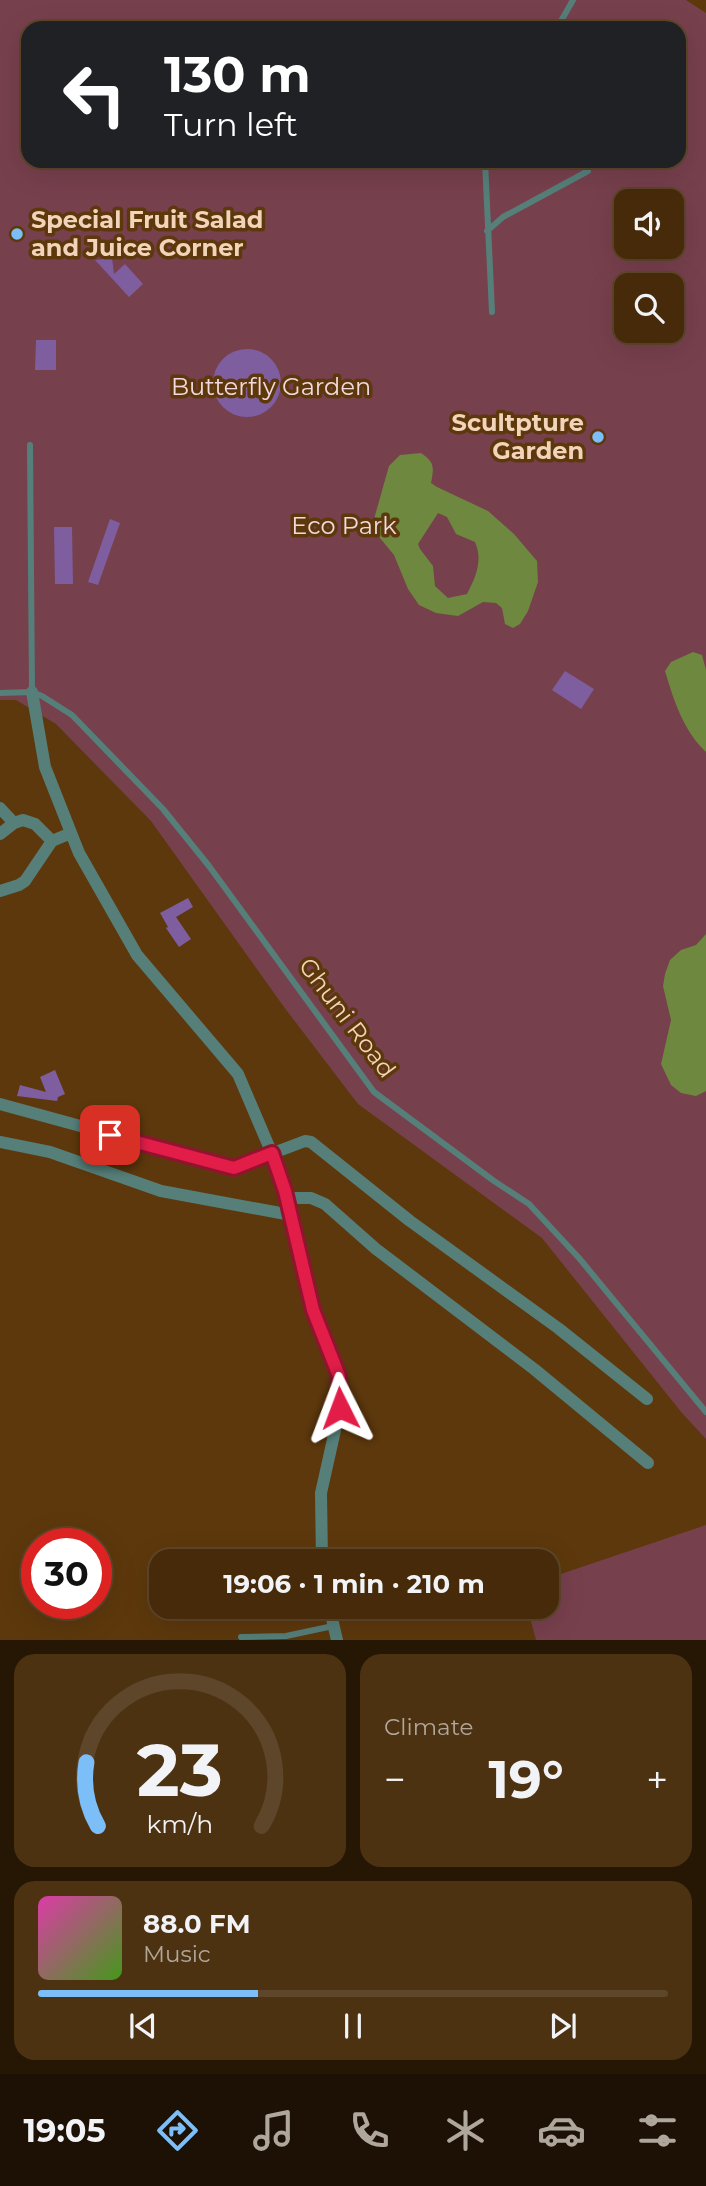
<!DOCTYPE html>
<html lang="en">
<head>
<meta charset="utf-8">
<style>
  :root { --surface:#462a09; --page:#4d3212; --text:#f1f3f6; --muted:#b0a79c; --line:#5e462a; --accent:#7bbef8 }
  body { margin:0; font-family:Montserrat,sans-serif; background:var(--page); color:var(--text); height:100vh; display:flex; flex-direction:column; font-size:26px; white-space:nowrap }
  * { box-sizing:border-box; margin:0 }
  p { font-size:23px; color:var(--muted) }
  .icon { flex:none; width:38px; height:38px; fill:none; stroke:currentColor; stroke-width:2; stroke-linecap:round; stroke-linejoin:round }
  .map { position:relative; height:1640px; overflow:hidden }
  .sheet { display:flex; flex-direction:column; gap:14px; padding:14px; background:#261705; flex:1 }
  .sheet>* { flex:none }
  .hud { position:absolute; left:21px; top:21px; width:665px; height:147px; border-radius:21px; box-shadow:0 7px 28px #0002,0 0 0 2px var(--line); background:#202124; color:#fff; overflow:hidden }
  .fabs { position:absolute; left:614px; top:189px; display:grid; gap:14px }
  .fabs a { display:grid; place-items:center; width:70px; height:70px; border-radius:14px; background:var(--surface); box-shadow:0 7px 28px #0002,0 0 0 2px var(--line); font-size:35px }
  .speed { position:absolute; left:21px; top:1528px; display:flex; gap:14px; font-size:35px; font-weight:700; text-align:center }
  .speed>* { display:grid; place-content:center; width:91px; height:91px; border-radius:50%; background:var(--surface); box-shadow:0 7px 28px #0002,0 0 0 2px var(--line); line-height:1 }
  .speed .limit { border:10px solid #d22; background:#fff; color:#111 }
  .pin { position:absolute; display:grid; place-items:center; width:60px; height:60px; color:#fff; margin:-30px; border-radius:14px; box-shadow:0 4px 10px #0006 }
  .me { position:absolute; width:77px; margin:-38px; rotate:357deg; stroke-linejoin:round; filter:drop-shadow(0 0 5px #0008) }
  .turn { display:flex; align-items:center; gap:24px; height:147px; padding:0 28px; font-size:32px }
  .turn .icon { width:91px; height:91px; stroke-width:2.5 }
  .turn b { display:block; font-size:49px; line-height:60px }
  .big { font-size:52px; font-weight:700; line-height:1.1 }
  .sheet .tile { flex:1; display:flex; flex-direction:column; justify-content:center; gap:10px; min-width:0; padding:0 24px; border-radius:21px; background:var(--page) }
  .sheet .dial { align-items:center; gap:0 }
  .dial svg { height:182px; overflow:visible; fill:none; stroke:var(--line); stroke-width:7; stroke-linecap:round; text-anchor:middle }
  .dial text { fill:var(--text); stroke:none }
  .song { display:flex; align-items:center; gap:21px }
  .cover { width:84px; height:84px; border-radius:10px; background:linear-gradient(135deg,hsl(320 70% 55%),hsl(100 70% 35%)) }
  .played { height:7px; border-radius:4px; background:linear-gradient(90deg,var(--accent) 35%,var(--line) 35%) }
  .keys { display:flex; justify-content:space-around; direction:ltr }
  .heat { display:flex; justify-content:space-between; align-items:center; font-size:38px; direction:ltr }
  .sheet .tiles { flex:1; display:grid; gap:14px; grid-template-columns:1fr 1fr }
  .tile:last-child { grid-column:span 2 }
  .trip { position:absolute; left:149px; top:1549px; width:410px; height:70px; border-radius:21px; background:var(--surface); box-shadow:0 7px 28px #0002,0 0 0 2px var(--line); font-weight:700; line-height:70px; text-align:center }
  .tabs { display:flex; height:112px; justify-content:space-around; align-items:center; background:#1c1104; color:var(--muted) }
  .tabs .icon { width:49px; height:49px }
  .tabs .active { color:var(--accent) }
  .tabs b { font-size:32px; color:var(--text) }
  .map>svg:first-child { display:block }
  .green { fill:#77404d; fill-rule:evenodd }
  .water { fill:#6e883f; fill-rule:evenodd }
  .building { fill:#7e5e9f }
  .lines { fill:none; stroke-linecap:round; stroke-linejoin:round }
  .service { stroke:#567f7a; stroke-width:6 }
  .minor { stroke:#567f7a; stroke-width:12 }
  .route-casing { stroke:#92132f; stroke-width:18 }
  .route { stroke:#e11d48; stroke-width:12 }
  .poi-dot { fill:#7bbef8; stroke:#5d380c; stroke-width:2.5 }
  .labels { text-anchor:middle; stroke-width:7; stroke-linejoin:round; paint-order:stroke }
  .poi-label { font-size:24px; font-weight:bold; fill:#f1d4b9; stroke:#5d380c; text-anchor:start }
  .park-label { font-size:24px; fill:#f1d9dd; stroke:#5d380c }
  .street-label { font-size:24px; fill:#f1d4b9; stroke:#5d380c }
</style>
</head>
<body>
<div class="map">
<svg width="706" height="1640" viewBox="0 0 706 1640">
  <rect width="100%" height="100%" fill="#5d380c"/>
  <path class="green" d="M0 0H686L706 13V1439L682 1413 542 1238 358 1104 284 1007 151 821 56 724 16 700H0ZM28 28H679V161H28ZM626 201H672V247H626ZM626 285H672V331H626Z
    M706 1525V1640H536L527 1607 546 1606V1579Z"/>
  <path class="water" d="M421 453C435 462 434 468 431 483L437 487 488 511 514 534 537 561 538 582 528 611 520 624 513 628 505 624 502 608 496 603 483 602 458 616 436 613 419 605 408 589 394 555 380 538 374 519 389 466 400 455ZM438 513 447 517 456 534 475 542C483 560 476 577 467 594L448 598 435 586 433 566 420 549 418 544Z
    M693 652 702 655 706 670V752C683 730 674 701 665 671L671 662Z
    M706 934V1091L696 1096 681 1093 671 1085 661 1064 671 1020 663 986 665 974 670 960 681 950 696 945Z"/>
  <path class="building" d="M112 258 114 274 125 264 143 284 129 297 95 260Z
    M36 340H56V370H35Z
    M213 383a34 34 0 1 1 68 0a34 34 0 1 1-68 0Z
    M110 519 120 523 98 585 88 582Z
    M54 527H72L73 584H55Z
    M565 671 594 689 581 709 552 690Z
    M188 898 193 907 176 917 191 939 179 947 166 928 168 927 160 913Z
    M55 1070 65 1094 58 1097 57 1101 17 1096 20 1085 46 1092 40 1077Z"/>
  <g class="lines">
    <path class="service" d="M557 28 573 0
      M485 161 492 312
      M487 231 503 217 588 171 584 161
      M30 445 32 691
      M0 693 32 692 42 696 72 715 163 809 209 866 374 1092 494 1181 529 1204 579 1258 706 1412
      M241 1637 286 1636 333 1626"/>
    <path class="minor" d="M32 692 45 767 79 853 137 955 238 1074 273 1156 285 1191 313 1310 339 1376 340 1408 321 1493 322 1561
      M0 808 14 823
      M0 834 14 823 23 820 35 824 52 841
      M0 891 19 885 25 881 52 841 71 833
      M0 1104 234 1168 305 1141 311 1142 410 1221 558 1328 647 1399
      M0 1142 50 1152 161 1191 291 1215
      M286 1198H311L325 1204 376 1249 534 1369 648 1463
      M329 1606 337 1640"/>
  </g>
  <g class="lines">
    <g class="route-casing">
      <path id="route" d="M110 1135 234 1168 272 1153 285 1191 313 1310 339 1376 340 1408"/>
    </g>
    <use href="#route" class="route"/>
  </g>
  <g class="poi-dot">
    <circle cx="17" cy="234" r="7"/>
    <circle cx="598" cy="437" r="7"/>
  </g>
  <g class="labels">
    <g class="poi-label">
      <text x="31" y="228">Special Fruit Salad<tspan x="31" dy="28">and Juice Corner</tspan></text>
      <text x="584" y="431" text-anchor="end">Scultpture<tspan x="584" dy="28">Garden</tspan></text>
    </g>
    <g class="park-label">
      <text x="271" y="395">Butterfly Garden</text>
      <text x="344" y="534">Eco Park</text>
    </g>
    <g class="street-label">
      <text transform="translate(347 1018) rotate(53)" y="8">Ghuni Road</text>
    </g>
  </g>
</svg>
<div class="fabs">
<a><svg class="icon" aria-label="sound" viewBox="0 0 24 24"><path d="M4 9h4l5-4v14l-5-4H4zM17 9q2 3 0 6"/></svg></a>
<a><svg class="icon" aria-label="search" viewBox="0 0 24 24"><circle cx="10" cy="10" r="6"/><path d="M15 15l6 6"/></svg></a>
</div>
<div class="speed"><div class="limit">30</div></div>
<div class="pin" style="left:110px;top:1135px;background:#d93025"><svg class="icon" aria-label="arrive" viewBox="0 0 24 24"><path d="M6 21V4h12l-3 4 3 4H6"/></svg></div>
<svg class="me" style="left:340px;top:1408px" viewBox="-20 -20 40 40"><path d="M0-17L14 15 0 8-14 15z" fill="#e11d48" stroke="#fff" stroke-width="4"/></svg>
<div class="trip">19:06 · 1 min · 210 m</div>
<div class="hud">
<div class="turn"><svg class="icon" aria-label="left" viewBox="0 0 24 24"><path d="M17 20v-9H6M10 6l-5 5 5 5"/></svg><div><b>130 m</b>Turn left</div></div>
</div>
</div>
<section class="sheet">
<div class="tiles">
<div class="tile dial"><svg viewBox="0 0 100 80">
<path d="M14 69A42 42 0 1 1 86 69"/>
<path d="M14 69A42 42 0 0 1 9 41" stroke="#7bbef8"/>
<text x="50" y="56" font-size="32" font-weight="700">23</text>
<text x="50" y="72" font-size="11">km/h</text>
</svg></div>
<div class="tile"><p>Climate</p>
<div class="heat"><a>−</a><b class="big">19°</b><a>+</a></div>
</div>
<div class="tile">
<div class="song"><i class="cover"></i><div><b>88.0 FM</b><p>Music</p></div></div>
<div class="played"></div>
<div class="keys"><svg class="icon" aria-label="previous" viewBox="0 0 24 24"><path d="M18 5L8 12l10 7zM5 5v14"/></svg><svg class="icon" aria-label="pause" viewBox="0 0 24 24"><path d="M8 5v14M16 5v14"/></svg><svg class="icon" aria-label="next" viewBox="0 0 24 24"><path d="M6 5l10 7-10 7zM19 5v14"/></svg></div>
</div>
</div>
</section>
<nav class="tabs">
<b>19:05</b>
<svg class="icon active" aria-label="directions" viewBox="0 0 24 24"><path d="M12 3l9 9-9 9-9-9zM9 14v-3h6M13 9l2 2-2 2"/></svg>
<svg class="icon" aria-label="music" viewBox="0 0 24 24"><path d="M9 18V5l10-2v13"/><circle cx="6" cy="18" r="3"/><circle cx="16" cy="16" r="3"/></svg>
<svg class="icon" aria-label="phone" viewBox="0 0 24 24"><path d="M5 4h4l2 5-3 2q2 4 5 5l2-3 5 2v4C11 20 4 13 5 4z"/></svg>
<svg class="icon" aria-label="climate" viewBox="0 0 24 24"><path d="M12 3v18M4 7l16 10M4 17L20 7"/></svg>
<svg class="icon" aria-label="car" viewBox="0 0 24 24"><path d="M5 17H2v-5l4-1 3-4h7l3 4 3 1v5h-3M9 17h6M6 11h13"/><circle cx="7" cy="17" r="2"/><circle cx="17" cy="17" r="2"/></svg>
<svg class="icon" aria-label="filters" viewBox="0 0 24 24"><path d="M4 7h16M4 17h16"/><circle cx="9" cy="7" r="2"/><circle cx="15" cy="17" r="2"/></svg>
</nav>
</body>
</html>
